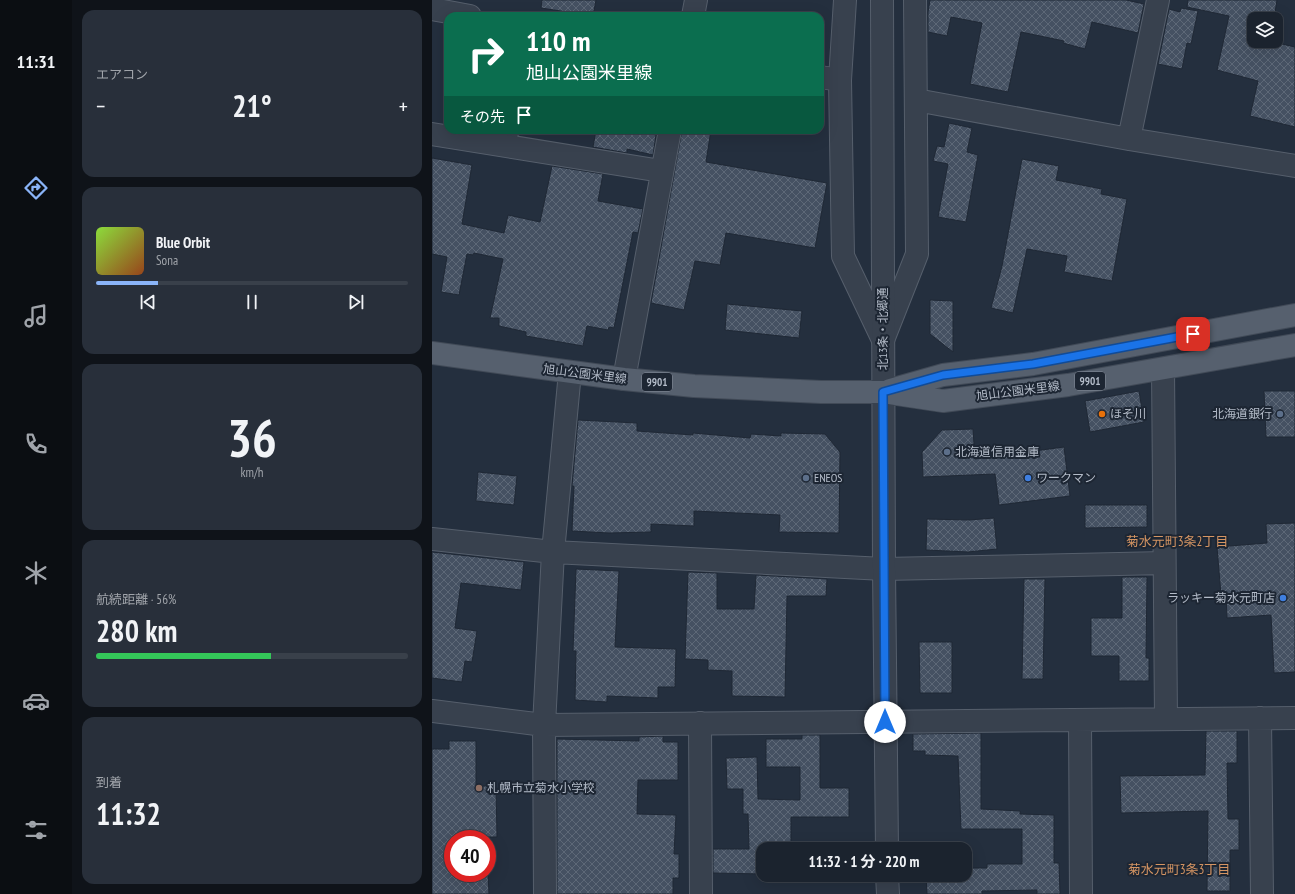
<!DOCTYPE html>
<html lang="ja">
<head>
<meta charset="utf-8">
<style>
  :root { --surface:#1b232e; --page:#282f3a; --text:#f1f3f6; --muted:#a0a4aa; --line:#39404a; --accent:#8ab4f8 }
  body { margin:0; font-family:"PT Sans Narrow","Noto Sans JP",sans-serif; background:var(--page); color:var(--text); height:100vh; display:flex; flex-direction:column; font-size:15px; white-space:nowrap }
  * { box-sizing:border-box; margin:0 }
  p { font-size:13px; color:var(--muted) }
  .icon { flex:none; width:22px; height:22px; fill:none; stroke:currentColor; stroke-width:2; stroke-linecap:round; stroke-linejoin:round }
  .map { position:relative; flex:1; overflow:hidden }
  .sheet { display:flex; flex-direction:column; gap:10px; padding:10px; background:#0f1319; width:360px }
  .sheet>* { flex:none }
  .top-card { position:absolute; left:12px; top:12px; width:380px; height:122px; border-radius:12px; box-shadow:0 4px 16px #0002,0 0 0 1px var(--line); background:#0b6e4f; color:#fff; overflow:hidden }
  .tools { position:absolute; left:815px; top:12px; display:grid; gap:8px }
  .tools a { display:grid; place-items:center; width:36px; height:36px; border-radius:8px; background:var(--surface); box-shadow:0 4px 16px #0002,0 0 0 1px var(--line); font-size:20px }
  .speed { position:absolute; left:12px; top:830px; display:flex; gap:8px; font-size:20px; font-weight:700; text-align:center }
  .speed>* { display:grid; place-content:center; width:52px; height:52px; border-radius:50%; background:var(--surface); box-shadow:0 4px 16px #0002,0 0 0 1px var(--line); line-height:1 }
  .speed .limit { border:6px solid #d22; background:#fff; color:#111 }
  .pin { position:absolute; display:grid; place-items:center; width:34px; height:34px; color:#fff; margin:-17px; border-radius:8px; box-shadow:0 2px 6px #0006 }
  .me { position:absolute; width:44px; margin:-22px; rotate:0deg; stroke-linejoin:round; filter:drop-shadow(0 0 3px #0008) }
  .turn { display:flex; align-items:center; gap:14px; height:84px; padding:0 16px; font-size:18px }
  .turn .icon { width:52px; height:52px; stroke-width:2.5 }
  .turn b { display:block; font-size:28px; line-height:34px }
  .then { display:flex; align-items:center; height:38px; padding:0 16px; background:#0003; gap:8px; font-size:15px }
  .big { font-size:30px; font-weight:700; line-height:1.1 }
  .sheet .tile { flex:1; display:flex; flex-direction:column; justify-content:center; gap:6px; min-width:0; padding:0 14px; border-radius:12px; background:var(--page) }
  .sheet .dial { align-items:center; gap:0 }
  .dial b { font-size:52px; line-height:1 }
  .song { display:flex; align-items:center; gap:12px }
  .cover { width:48px; height:48px; border-radius:6px; background:linear-gradient(135deg,hsl(90 70% 55%),hsl(20 70% 35%)) }
  .played { height:4px; border-radius:2px; background:linear-gradient(90deg,var(--accent) 20%,var(--line) 20%) }
  .keys { display:flex; justify-content:space-around; direction:ltr }
  .heat { display:flex; justify-content:space-between; align-items:center; font-size:22px; direction:ltr }
  .charge { height:6px; border-radius:3px; background:linear-gradient(90deg,#34c759 56%,var(--line) 0) }
  .trip { position:absolute; left:324px; top:842px; width:216px; height:40px; border-radius:12px; background:var(--surface); box-shadow:0 4px 16px #0002,0 0 0 1px var(--line); font-weight:700; line-height:40px; text-align:center }
  main { display:flex; flex:1; min-height:0 }
  .dock { display:flex; flex-direction:column; width:72px; justify-content:space-around; align-items:center; background:#0b0e12; color:var(--muted) }
  .dock .icon { width:28px; height:28px }
  .dock .active { color:var(--accent) }
  .dock b { font-size:18px; color:var(--text) }
  .map>svg:first-child { display:block }
  .building { fill:url(#building-cross-hatch); stroke:#1f2835 }
  .lines { fill:none; stroke-linecap:round; stroke-linejoin:round }
  .service-casing { stroke:#565f6c; stroke-width:13 }
  .minor-casing { stroke:#565f6c; stroke-width:24 }
  .tertiary-casing { stroke:#565f6c; stroke-width:24 }
  .primary-casing { stroke:#414a57; stroke-width:24 }
  .service { stroke:#38414e; stroke-width:11 }
  .minor { stroke:#38414e; stroke-width:22 }
  .tertiary { stroke:#38414e; stroke-width:22 }
  .primary { stroke:#56606e; stroke-width:22 }
  .route-casing { stroke:#114b97; stroke-width:10 }
  .route { stroke:#1a73e8; stroke-width:7 }
  .food-dot { fill:#e8710a; stroke:#1d2633; stroke-width:1.5 }
  .service-dot { fill:#5c6f8a; stroke:#1d2633; stroke-width:1.5 }
  .shop-dot { fill:#3f7fe0; stroke:#1d2633; stroke-width:1.5 }
  .education-dot { fill:#8d6e63; stroke:#1d2633; stroke-width:1.5 }
  .labels { text-anchor:middle; stroke-width:4; stroke-linejoin:round; paint-order:stroke }
  .shield { fill:#1d2633; stroke:#878f9c; stroke-width:1 }
  .shield-label { font-size:11px; font-weight:bold; fill:#b4bcc9 }
  .street-label { font-size:12px; fill:#b4bcc9; stroke:#1d2633 }
  .poi-label { font-size:12px; fill:#b4bcc9; stroke:#1d2633; text-anchor:start }
  .neighbourhood-label { font-size:13px; fill:#d59563; stroke:#1d2633 }
</style>
</head>
<body>
<main>
<nav class="dock">
<b>11:31</b>
<svg class="icon active" aria-label="directions" viewBox="0 0 24 24"><path d="M12 3l9 9-9 9-9-9zM9 14v-3h6M13 9l2 2-2 2"/></svg>
<svg class="icon" aria-label="music" viewBox="0 0 24 24"><path d="M9 18V5l10-2v13"/><circle cx="6" cy="18" r="3"/><circle cx="16" cy="16" r="3"/></svg>
<svg class="icon" aria-label="phone" viewBox="0 0 24 24"><path d="M5 4h4l2 5-3 2q2 4 5 5l2-3 5 2v4C11 20 4 13 5 4z"/></svg>
<svg class="icon" aria-label="climate" viewBox="0 0 24 24"><path d="M12 3v18M4 7l16 10M4 17L20 7"/></svg>
<svg class="icon" aria-label="car" viewBox="0 0 24 24"><path d="M5 17H2v-5l4-1 3-4h7l3 4 3 1v5h-3M9 17h6M6 11h13"/><circle cx="7" cy="17" r="2"/><circle cx="17" cy="17" r="2"/></svg>
<svg class="icon" aria-label="filters" viewBox="0 0 24 24"><path d="M4 7h16M4 17h16"/><circle cx="9" cy="7" r="2"/><circle cx="15" cy="17" r="2"/></svg>
</nav>
<section class="sheet">
<div class="tile"><p>エアコン</p>
<div class="heat"><a>−</a><b class="big">21°</b><a>+</a></div>
</div>
<div class="tile">
<div class="song"><i class="cover"></i><div><b>Blue Orbit</b><p>Sona</p></div></div>
<div class="played"></div>
<div class="keys"><svg class="icon" aria-label="previous" viewBox="0 0 24 24"><path d="M18 5L8 12l10 7zM5 5v14"/></svg><svg class="icon" aria-label="pause" viewBox="0 0 24 24"><path d="M8 5v14M16 5v14"/></svg><svg class="icon" aria-label="next" viewBox="0 0 24 24"><path d="M6 5l10 7-10 7zM19 5v14"/></svg></div>
</div>
<div class="tile dial"><b>36</b><p>km/h</p></div>
<div class="tile"><p>航続距離 · 56%</p><b class="big">280 km</b><div class="charge"></div></div>
<div class="tile"><p>到着</p><b class="big">11:32</b></div>
</section>
<div class="map">
<svg width="863" height="894" viewBox="0 0 863 894">
  <defs>
    <pattern id="building-cross-hatch" width="8" height="8" patternUnits="userSpaceOnUse"><rect width="8" height="8" fill="#455162"/><path d="M0 0l8 8M0 8l8-8" fill="none" stroke="#5d6877"/></pattern>
  </defs>
  <rect width="100%" height="100%" fill="#242f3e"/>
  <path class="building" d="M110 0H164L161 16 109 8Z
    M498 0H694L712 4 706 33 660 22 653 49 631 43 632 41 589 32 576 92 538 84 550 23 519 17 515 36 496 32V12Z
    M756 0H845L842 19H822V41H837L863 47V127L818 116 826 81 785 70 797 16 755 7Z
    M749 8 766 11 759 44 755 43 750 69 726 64 737 9 748 12Z
    M517 123 540 128 535 152 546 155 534 222 506 217 516 164 501 161 505 146 512 147Z
    M164 130H202L224 135 221 155 195 149V153L161 147Z
    M250 130H279L274 162 395 183 383 248 294 233 288 265 263 261 252 310 219 303Z
    M0 158 40 165 30 224 72 233 76 215 108 222 120 166 171 174 166 201 211 209 206 233 201 232 182 328 177 327 176 330 155 326 151 346 94 336V332L67 326V318H58L71 259 42 253 41 255 35 254 27 295 9 292 15 257 0 254Z
    M590 159 627 166 624 180 670 189 669 194 695 199 680 281 632 272 635 256 595 249 581 313 559 308 570 266Z
    M498 300 521 301V352L498 334Z
    M295 304 370 311 367 338 293 330Z
    M707 391 712 422 658 432 653 401Z
    M832 391H863V437H834Z
    M146 420 205 423V431L261 435V433L318 438 319 434 349 436V433L393 434 408 452 407 533 347 532 348 515 262 511V526L219 524V532L177 533 140 531 142 486H140Z
    M541 429 543 459 632 447 638 496 567 505 563 474 491 477 490 452 510 430Z
    M46 472 85 476 82 505 44 501Z
    M653 505H715V527L653 528Z
    M562 518 565 549 536 552 494 550 495 519 537 520Z
    M863 523V672L842 673 839 615 795 618 794 595H789L785 547 835 543 834 524Z
    M0 552 92 562 89 590 29 583 23 628 45 631 40 662 33 661 30 682 0 678Z
    M144 569 187 571 183 647 244 649 243 687H226V698L175 696V702L143 700 144 651H141Z
    M256 572 285 573V609H322L324 575 395 579 394 596H355L353 697 300 696V671L276 670V660L253 659Z
    M690 577H715L714 658H717V681H687V656H659V618H690Z
    M592 579H613L611 679H590Z
    M487 642H520V693H488Z
    M774 731H805V763H795L796 819H807V850H798V891H775L776 811 689 813 688 776 773 775Z
    M549 733V809L588 811V814L622 815V863H627L628 894H605V890L550 891V894H495L494 875H533V868H555V864H590V829H529L526 756 493 755V751H481V734Z
    M370 735H388V788H417V817H359V849H331V874L281 873V849H317L316 814H311V789H295L294 758 325 757 326 799 368 800V767H334V739H370Z
    M231 736V742H246V780H206L205 814 244 815 242 854H247V878H241V894H125V739L207 741V737Z
    M17 741H44V786H64L65 837H56V839H21V873H56L57 894H0V749H17Z"/>
  <g class="lines">
    <g class="service-casing">
      <path id="service" d="M78 146 81 130"/>
    </g>
    <g class="minor-casing">
      <path id="minor" d="M413 0 408 80 411 256 451 340
        M0 9 38 16
        M261 16 264 0
        M388 77 408 80
        M484 100 697 139 863 166
        M0 134 229 171
        M697 139 726 0
        M451 340 485 254 483 0
        M731 369 734 719
        M192 379 238 130
        M0 539 121 552 452 569 732 563
        M0 711 112 725 863 718
        M828 718 830 894
        M648 720 649 894
        M268 723 269 894
        M113 894 112 725 121 552 138 372"/>
    </g>
    <g class="tertiary-casing">
      <path id="tertiary" d="M450 0 452 569 455 849
        M455 875 456 894"/>
    </g>
    <g class="primary-casing">
      <path id="primary" d="M0 353 192 379 262 386 389 392H451L511 401 636 385 863 345
        M458 390 511 375 601 364 863 315"/>
    </g>
    <use href="#service" class="service"/>
    <use href="#minor" class="minor"/>
    <use href="#tertiary" class="tertiary"/>
    <use href="#primary" class="primary"/>
  </g>
  <g class="lines">
    <g class="route-casing">
      <path id="route" d="M453 722 451 392 511 375 601 364 761 334"/>
    </g>
    <use href="#route" class="route"/>
  </g>
  <circle class="food-dot" cx="670" cy="414" r="4"/>
  <g class="service-dot">
    <circle cx="848" cy="414" r="4"/>
    <circle cx="515" cy="452" r="4"/>
    <circle cx="374" cy="478" r="4"/>
  </g>
  <g class="shop-dot">
    <circle cx="596" cy="478" r="4"/>
    <circle cx="851" cy="598" r="4"/>
  </g>
  <circle class="education-dot" cx="47" cy="788" r="4"/>
  <g class="labels">
    <g class="shield">
      <rect x="643" y="372" width="30" height="18" rx="3"/>
      <rect x="210" y="373" width="30" height="18" rx="3"/>
    </g>
    <g class="shield-label">
      <text x="658" y="385">9901</text>
      <text x="225" y="386">9901</text>
    </g>
    <g class="street-label">
      <text transform="translate(451 329) rotate(-90)" y="4">北13条・北郷通</text>
      <text transform="translate(153 374) rotate(7)" y="4">旭山公園米里線</text>
      <text transform="translate(586 391) rotate(-7)" y="4">旭山公園米里線</text>
    </g>
    <g class="poi-label">
      <text x="678" y="418">ほそ川</text>
      <text x="840" y="418" text-anchor="end">北海道銀行</text>
      <text x="523" y="456">北海道信用金庫</text>
      <text x="382" y="482">ENEOS</text>
      <text x="604" y="482">ワークマン</text>
      <text x="843" y="602" text-anchor="end">ラッキー菊水元町店</text>
      <text x="55" y="792">札幌市立菊水小学校</text>
    </g>
    <g class="neighbourhood-label">
      <text x="745" y="546">菊水元町3条2丁目</text>
      <text x="747" y="874">菊水元町3条3丁目</text>
    </g>
  </g>
</svg>
<div class="tools">
<a><svg class="icon" aria-label="layers" viewBox="0 0 24 24"><path d="M12 4l9 5-9 5-9-5zM3 14l9 5 9-5"/></svg></a>
</div>
<div class="speed"><div class="limit">40</div></div>
<div class="pin" style="left:761px;top:334px;background:#d93025"><svg class="icon" aria-label="arrive" viewBox="0 0 24 24"><path d="M6 21V4h12l-3 4 3 4H6"/></svg></div>
<svg class="me" style="left:453px;top:722px" viewBox="-20 -20 40 40"><circle r="19" fill="#fff"/><path d="M0-13L10 11 0 6-10 11z" fill="#1a73e8"/></svg>
<div class="trip">11:32 · 1 分 · 220 m</div>
<div class="top-card">
<div class="turn"><svg class="icon" aria-label="right" viewBox="0 0 24 24"><path d="M7 20v-9h11M14 6l5 5-5 5"/></svg><div><b>110 m</b>旭山公園米里線</div></div>
<div class="then">その先<svg class="icon" aria-label="arrive" viewBox="0 0 24 24"><path d="M6 21V4h12l-3 4 3 4H6"/></svg></div>
</div>
</div>
</main>
</body>
</html>
